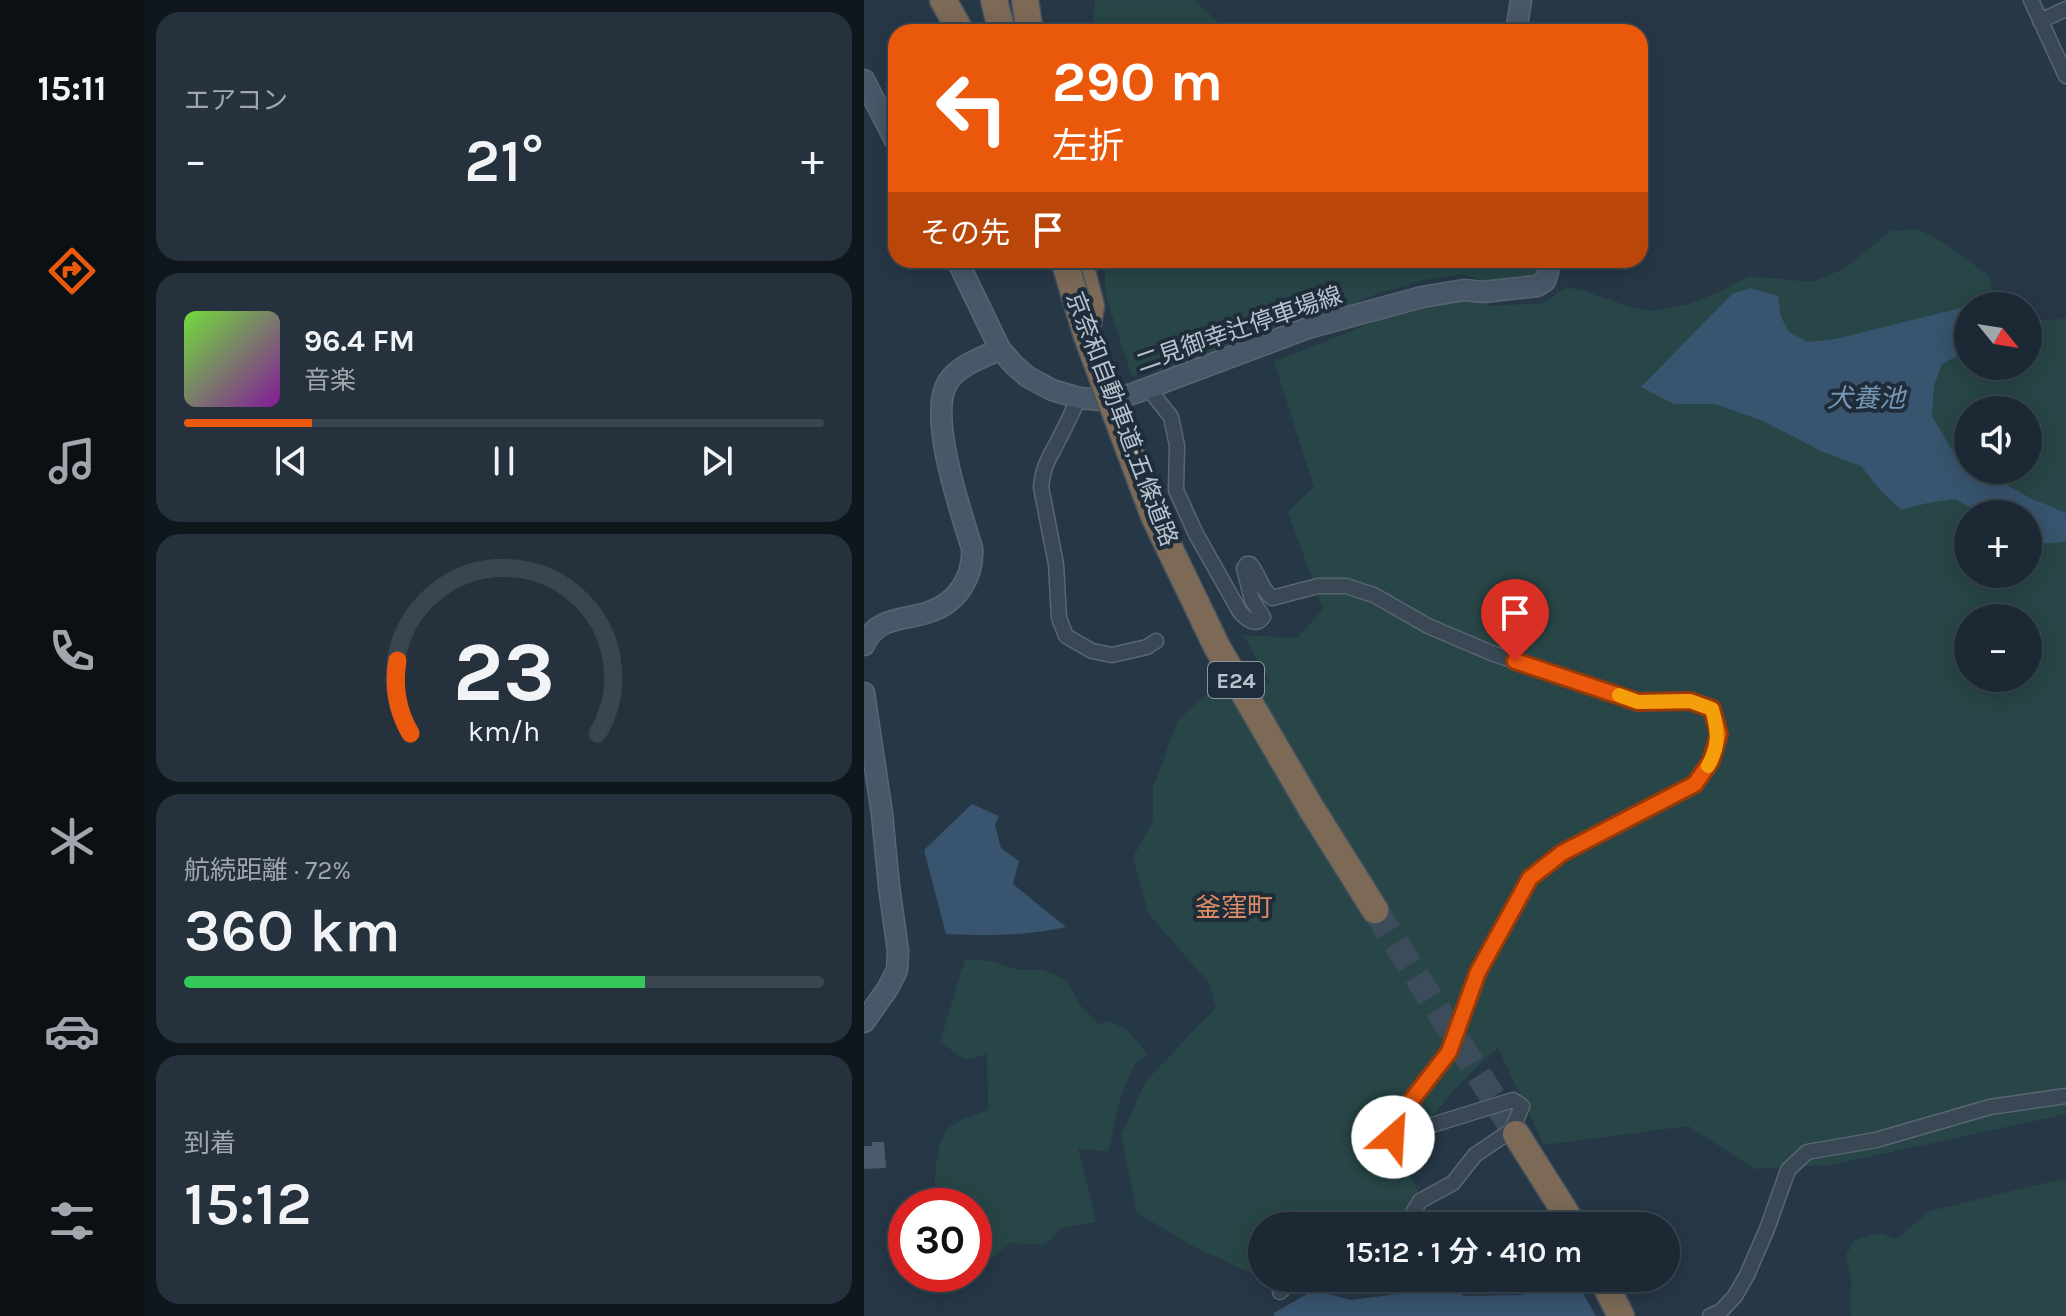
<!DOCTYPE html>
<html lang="ja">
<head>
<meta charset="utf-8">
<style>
  :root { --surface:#1c2934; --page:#25313c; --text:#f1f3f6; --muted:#a0a6ac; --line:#3a454f; --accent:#ea580c }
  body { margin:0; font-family:Karla,"Noto Sans JP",sans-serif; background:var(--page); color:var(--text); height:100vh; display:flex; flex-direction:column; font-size:30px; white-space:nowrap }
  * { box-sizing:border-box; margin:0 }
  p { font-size:26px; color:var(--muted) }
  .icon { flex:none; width:44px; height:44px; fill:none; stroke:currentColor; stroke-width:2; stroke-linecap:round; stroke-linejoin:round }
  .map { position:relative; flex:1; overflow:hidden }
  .side { display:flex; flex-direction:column; gap:12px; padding:12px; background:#0f171d; width:720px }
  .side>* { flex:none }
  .guide { position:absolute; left:24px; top:24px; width:760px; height:244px; border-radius:24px; box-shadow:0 4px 20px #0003,0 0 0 2px var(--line); background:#ea580c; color:#fff; overflow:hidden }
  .needle { width:52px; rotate:120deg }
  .controls { position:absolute; left:1090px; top:292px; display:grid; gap:16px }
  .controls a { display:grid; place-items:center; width:88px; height:88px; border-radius:50%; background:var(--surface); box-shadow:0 4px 20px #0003,0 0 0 2px var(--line); font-size:40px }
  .speed { position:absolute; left:24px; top:1188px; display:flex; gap:16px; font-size:40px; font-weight:700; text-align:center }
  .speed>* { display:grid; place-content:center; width:104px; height:104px; border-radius:50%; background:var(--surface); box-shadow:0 4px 20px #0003,0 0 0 2px var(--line); line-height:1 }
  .speed .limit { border:12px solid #d22; background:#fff; color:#111 }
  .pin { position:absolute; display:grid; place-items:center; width:68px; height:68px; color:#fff; margin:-82px -34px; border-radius:50% 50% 50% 0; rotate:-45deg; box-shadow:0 0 8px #0007 }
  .pin .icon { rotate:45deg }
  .me { position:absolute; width:88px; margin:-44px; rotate:26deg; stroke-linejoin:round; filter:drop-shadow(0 0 6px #0008) }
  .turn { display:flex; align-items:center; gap:28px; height:168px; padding:0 32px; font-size:36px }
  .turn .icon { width:104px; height:104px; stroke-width:2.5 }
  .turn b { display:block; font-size:56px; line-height:68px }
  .then { display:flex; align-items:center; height:76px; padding:0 32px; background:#0003; gap:16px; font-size:30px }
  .big { font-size:60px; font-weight:600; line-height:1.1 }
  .side .card { flex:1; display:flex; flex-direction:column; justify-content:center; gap:12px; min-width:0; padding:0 28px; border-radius:24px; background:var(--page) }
  .side .dial { align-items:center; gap:0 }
  .dial svg { height:208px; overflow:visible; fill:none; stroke:var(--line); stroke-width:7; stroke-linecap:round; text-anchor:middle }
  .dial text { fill:var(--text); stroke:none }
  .song { display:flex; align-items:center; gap:24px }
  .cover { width:96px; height:96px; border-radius:12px; background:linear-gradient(135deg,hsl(100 70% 55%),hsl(290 70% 35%)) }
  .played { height:8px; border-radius:4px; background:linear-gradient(90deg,var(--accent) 20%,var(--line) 20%) }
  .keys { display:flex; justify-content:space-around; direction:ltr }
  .heat { display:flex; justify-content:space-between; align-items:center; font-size:44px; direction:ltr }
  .charge { height:12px; border-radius:6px; background:linear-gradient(90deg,#34c759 72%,var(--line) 0) }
  .trip { position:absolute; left:384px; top:1212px; width:432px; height:80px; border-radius:40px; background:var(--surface); box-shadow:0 4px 20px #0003,0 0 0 2px var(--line); font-weight:600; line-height:80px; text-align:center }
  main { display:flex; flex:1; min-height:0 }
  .tab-bar { display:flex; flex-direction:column; width:144px; justify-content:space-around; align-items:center; background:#0b1015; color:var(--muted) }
  .tab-bar .icon { width:56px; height:56px }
  .tab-bar .selected { color:var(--accent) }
  .tab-bar b { font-size:36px; color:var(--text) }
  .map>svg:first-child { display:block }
  .green { fill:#284647; fill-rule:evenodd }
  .water { fill:#38546e }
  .building { fill:#495b6c }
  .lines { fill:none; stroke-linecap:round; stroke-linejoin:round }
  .highway-tunnel { stroke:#3c4c5a; stroke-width:26; stroke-dasharray:26 13; stroke-linecap:butt }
  .street-casing { stroke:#596672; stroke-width:17 }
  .secondary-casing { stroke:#596672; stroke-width:23 }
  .highway-casing { stroke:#455360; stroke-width:29 }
  .street { stroke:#3a4855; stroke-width:14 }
  .secondary { stroke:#485868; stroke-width:20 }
  .highway { stroke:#7c6a57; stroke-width:26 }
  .highway-bridge-casing { stroke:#455360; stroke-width:29; stroke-linecap:butt }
  .highway-bridge { stroke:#7c6a57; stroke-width:26 }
  .route-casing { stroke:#983908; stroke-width:20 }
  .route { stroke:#ea580c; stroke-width:14 }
  .slow { stroke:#f59e0b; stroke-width:14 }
  .labels { text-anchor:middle; stroke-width:8; stroke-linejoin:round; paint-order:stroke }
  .shield { fill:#1f2d3b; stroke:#8a96a2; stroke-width:2 }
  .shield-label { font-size:22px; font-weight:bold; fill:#b8c3ce }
  .street-label { font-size:24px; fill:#b8c3ce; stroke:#1f2d3b }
  .water-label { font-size:26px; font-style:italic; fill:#7696b3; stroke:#1f2d3b }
  .neighbourhood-label { font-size:26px; fill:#de8c63; stroke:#1f2d3b }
</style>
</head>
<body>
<main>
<nav class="tab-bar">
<b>15:11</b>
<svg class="icon selected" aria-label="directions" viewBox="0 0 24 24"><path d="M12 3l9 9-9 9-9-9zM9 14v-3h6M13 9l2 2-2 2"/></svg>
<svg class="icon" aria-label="music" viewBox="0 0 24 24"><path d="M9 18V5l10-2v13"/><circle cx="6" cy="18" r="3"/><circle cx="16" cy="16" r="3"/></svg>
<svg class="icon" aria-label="phone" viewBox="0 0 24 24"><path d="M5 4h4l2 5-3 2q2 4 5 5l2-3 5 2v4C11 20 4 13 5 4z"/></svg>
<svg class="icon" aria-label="climate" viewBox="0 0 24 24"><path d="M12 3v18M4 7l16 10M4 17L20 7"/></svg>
<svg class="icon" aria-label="car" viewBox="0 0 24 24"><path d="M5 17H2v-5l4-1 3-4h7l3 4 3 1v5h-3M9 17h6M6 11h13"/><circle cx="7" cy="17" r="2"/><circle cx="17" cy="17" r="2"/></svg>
<svg class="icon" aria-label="filters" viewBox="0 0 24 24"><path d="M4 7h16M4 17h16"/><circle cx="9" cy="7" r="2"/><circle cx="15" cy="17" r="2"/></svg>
</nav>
<section class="side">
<div class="card"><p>エアコン</p>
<div class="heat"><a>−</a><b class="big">21°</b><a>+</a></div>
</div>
<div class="card">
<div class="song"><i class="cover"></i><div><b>96.4 FM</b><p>音楽</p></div></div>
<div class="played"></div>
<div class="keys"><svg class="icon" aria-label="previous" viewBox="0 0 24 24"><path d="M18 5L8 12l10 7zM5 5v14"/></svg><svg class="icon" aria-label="pause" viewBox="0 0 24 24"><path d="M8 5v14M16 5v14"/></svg><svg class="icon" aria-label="next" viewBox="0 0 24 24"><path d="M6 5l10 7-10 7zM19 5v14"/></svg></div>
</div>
<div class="card dial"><svg viewBox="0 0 100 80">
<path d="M14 69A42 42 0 1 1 86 69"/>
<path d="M14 69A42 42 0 0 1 9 41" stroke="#ea580c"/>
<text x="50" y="56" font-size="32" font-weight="700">23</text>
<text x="50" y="72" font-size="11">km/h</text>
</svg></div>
<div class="card"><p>航続距離 · 72%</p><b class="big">360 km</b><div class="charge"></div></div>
<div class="card"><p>到着</p><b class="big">15:12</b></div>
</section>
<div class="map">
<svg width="1202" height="1316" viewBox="0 0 1202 1316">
  <rect width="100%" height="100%" fill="#263746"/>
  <path class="green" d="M231 0H330L365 32H228Z
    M1054 229 1082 244 1125 276 1135 306H1104V366H1164V321L1200 319 1202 316V1114L967 1165 891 1169 824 1126 680 1145 634 1048C597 1078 567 1117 538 1155L569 1226H398V1276H393L329 1246 273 1213 257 1136 281 1082 352 1007 345 983 284 913 269 857 289 821V787L314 720 342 695 406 682 379 635 433 638 459 609 424 512 450 487 410 362 560 302 590 299 629 306 680 303 702 287 718 290 766 307 788 311 825 304 855 292 885 276 947 282 980 269 1027 231ZM1104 410H1164V470H1104ZM1104 514H1164V574H1104ZM1104 618H1164V678H1104Z
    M240 260H680L678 279 631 284 597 274 560 280 515 293 440 325 351 359 268 376 242 297Z
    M101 959 126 961 155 970H179L192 975 203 981 216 1005 236 1025 244 1021 262 1029 284 1054 270 1065 257 1097 244 1152 214 1148 232 1222 197 1228 181 1245 146 1243 130 1257 110 1248V1206H70C71 1185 70 1137 88 1125 99 1118 113 1115 124 1110L123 1054 101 1060 76 1042Z
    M1202 1178V1316H987L986 1290 988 1286 982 1255 991 1240 1015 1233 1032 1239 1066 1211Z
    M413 1278H519L495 1287Z"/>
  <path class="water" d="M886 288 914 296 917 317 925 332 944 342 971 339 1101 307 1104 309V350L1078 364 1070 385 1068 416 1088 450 1104 461V470H1116L1166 498 1202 513V541L1191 543H1164V514H1118L1091 499 1064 503 1037 510 1017 491 997 466 959 452 899 421 851 404H810L777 387 868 294Z
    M108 804 135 816 131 825 137 848 155 861 149 884 202 927C162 936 123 936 82 934L60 850Z
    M680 1278H710L732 1316H410V1313L450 1290 487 1300 564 1290 578 1282 600 1296 657 1295Z"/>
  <path class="building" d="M8 1142H20L22 1168 0 1169V1146H8Z"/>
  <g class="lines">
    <path class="highway-tunnel" d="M511 910 652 1134"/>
    <g class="street-casing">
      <path id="street" d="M1167 0 1202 76
        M1176 21 1202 9
        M284 388 307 417 313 446 312 490 332 534 376 612C382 619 392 627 399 617L388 600 380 568 383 564H386C395 575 397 589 408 598L454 586H482L510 595 564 626 630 654 774 702 826 701 848 709 855 734 847 761 831 784 698 853 666 878 614 972 585 1052 533 1119 529 1137 649 1100 658 1106 648 1130 611 1155 589 1183 556 1201 541 1226
        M215 398C208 412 202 426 195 439 186 457 179 465 177 487L192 564 195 618 202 636 228 651 248 655 283 647 292 641
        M416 1292 430 1278
        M846 1316 857 1311 871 1296 883 1275 903 1229 924 1170 943 1152 1012 1140 1126 1107 1202 1096"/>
    </g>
    <g class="secondary-casing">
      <path id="secondary" d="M652 32 657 0
        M0 80 32 142
        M93 260 136 349 151 366 164 377 188 390 215 398 237 400 268 394 444 328 558 297 600 290 619 292 673 286 681 281 684 272 685 260
        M0 645C13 616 39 621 65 612 93 603 110 577 108 548 97 512 63 415 84 382 94 365 119 358 136 349
        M0 693 18 814 25 886 34 951 33 970 24 988 0 1022"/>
    </g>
    <g class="highway-casing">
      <path id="highway" d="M79 0 97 32
        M130 0 138 32
        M161 0 166 32
        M215 260 227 306 224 323
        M260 436 290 516 353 647 447 808 511 910
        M652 1134 710 1226
        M738 1278 757 1316"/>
    </g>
    <use href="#street" class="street"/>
    <use href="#secondary" class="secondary"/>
    <use href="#highway" class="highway"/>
    <g class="highway-bridge-casing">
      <path id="highway-bridge" d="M200 260 223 336 260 436"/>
    </g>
    <use href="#highway-bridge" class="highway-bridge"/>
  </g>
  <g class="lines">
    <g class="route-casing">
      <path id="route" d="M529 1137 533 1119 585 1052 614 972 666 878 698 853 831 784 847 761 855 734 848 709 826 701 774 702 651 661"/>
    </g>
    <use href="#route" class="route"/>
    <path class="slow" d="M755 695 774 702 826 701 848 709C854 731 856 745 844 766"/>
  </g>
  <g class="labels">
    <rect class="shield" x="344" y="662" width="56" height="36" rx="6"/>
    <g class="shield-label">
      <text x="372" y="688">E24</text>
    </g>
    <g class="street-label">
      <text transform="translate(375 329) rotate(-19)" y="8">二見御幸辻停車場線</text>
      <text transform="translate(258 419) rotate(69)" y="8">京奈和自動車道;五條道路</text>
    </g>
    <g class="water-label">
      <text x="1002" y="407">犬養池</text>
    </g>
    <g class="neighbourhood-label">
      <text x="370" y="916">釜窪町</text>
    </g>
  </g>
</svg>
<div class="controls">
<a><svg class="needle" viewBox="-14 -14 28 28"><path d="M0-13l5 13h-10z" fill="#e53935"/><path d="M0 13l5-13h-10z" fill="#a0a6ac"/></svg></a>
<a><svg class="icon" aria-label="sound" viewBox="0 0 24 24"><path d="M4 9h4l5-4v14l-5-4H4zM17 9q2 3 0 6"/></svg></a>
<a>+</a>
<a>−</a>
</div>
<div class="speed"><div class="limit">30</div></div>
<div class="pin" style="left:651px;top:661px;background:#d93025"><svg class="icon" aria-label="arrive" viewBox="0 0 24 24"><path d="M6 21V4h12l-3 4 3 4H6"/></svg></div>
<svg class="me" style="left:529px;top:1137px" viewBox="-20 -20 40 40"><circle r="19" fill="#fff"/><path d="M0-13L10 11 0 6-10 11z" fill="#ea580c"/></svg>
<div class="trip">15:12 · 1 分 · 410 m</div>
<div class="guide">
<div class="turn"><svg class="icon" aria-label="left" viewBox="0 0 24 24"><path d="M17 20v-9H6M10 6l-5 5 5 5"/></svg><div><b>290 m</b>左折</div></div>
<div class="then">その先<svg class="icon" aria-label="arrive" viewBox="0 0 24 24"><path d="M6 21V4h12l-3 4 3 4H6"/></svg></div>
</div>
</div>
</main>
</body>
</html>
